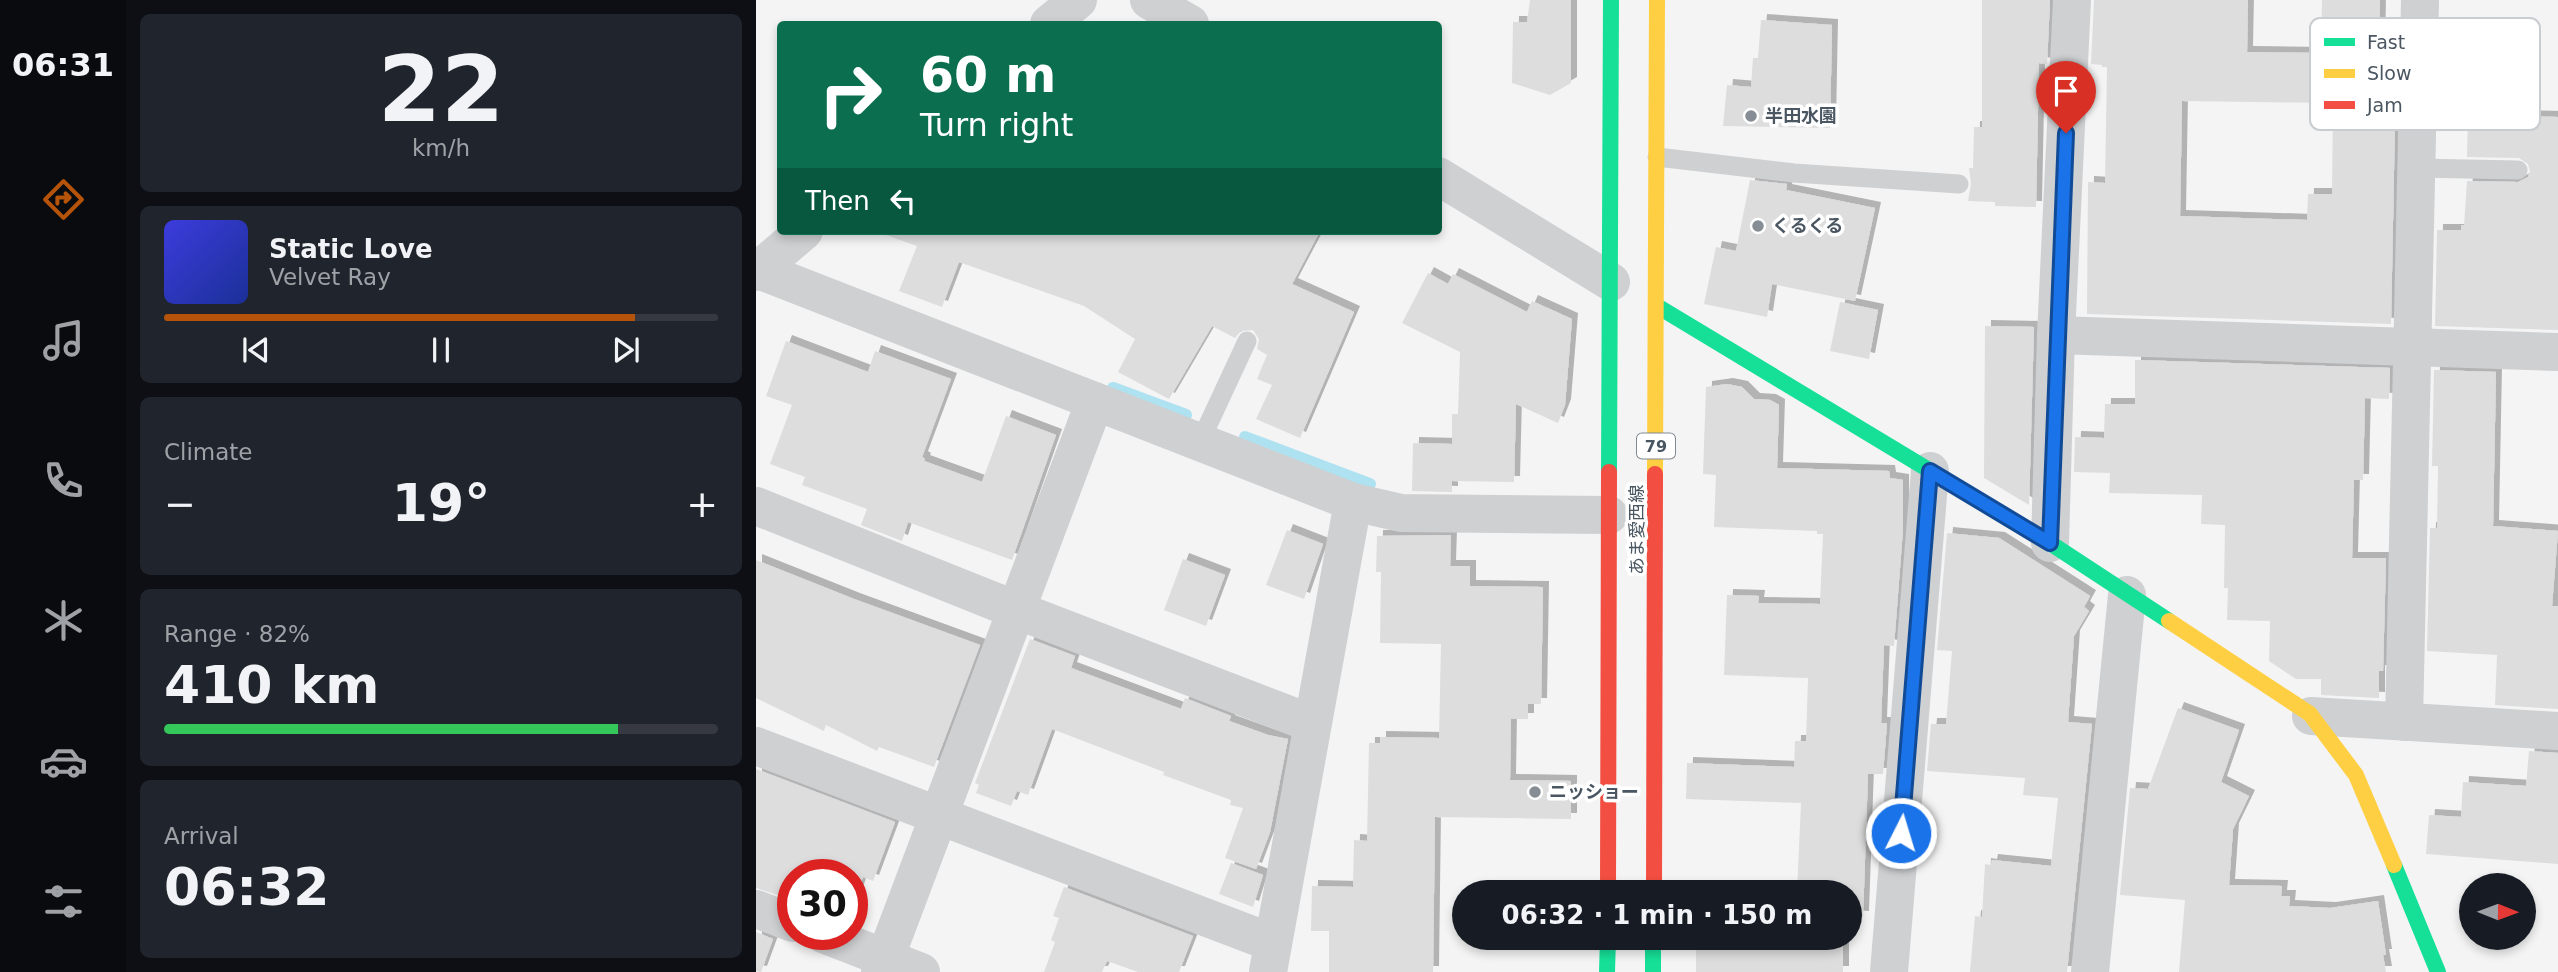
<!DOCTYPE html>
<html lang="en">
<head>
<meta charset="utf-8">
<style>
  :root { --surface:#171b24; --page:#20242c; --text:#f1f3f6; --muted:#9ea1a6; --line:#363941; --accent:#b45309 }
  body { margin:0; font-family:"DejaVu Sans","Noto Sans JP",sans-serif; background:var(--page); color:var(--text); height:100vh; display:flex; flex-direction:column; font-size:26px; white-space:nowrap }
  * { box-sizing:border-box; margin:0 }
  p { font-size:23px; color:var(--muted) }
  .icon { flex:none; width:38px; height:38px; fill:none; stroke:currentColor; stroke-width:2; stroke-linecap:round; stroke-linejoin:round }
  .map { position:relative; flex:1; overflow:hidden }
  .sheet { display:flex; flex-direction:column; gap:14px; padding:14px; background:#0d0f14; width:630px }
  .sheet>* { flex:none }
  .top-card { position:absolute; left:21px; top:21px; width:665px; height:214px; border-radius:7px; box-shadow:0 4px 10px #0003; background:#0b6e4f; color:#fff; overflow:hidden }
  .needle { width:46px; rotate:91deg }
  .tools { position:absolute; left:1703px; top:873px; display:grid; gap:14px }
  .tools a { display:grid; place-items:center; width:77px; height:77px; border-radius:50%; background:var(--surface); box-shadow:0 4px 10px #0003; font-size:35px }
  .speed { position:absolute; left:21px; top:859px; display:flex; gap:14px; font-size:35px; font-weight:700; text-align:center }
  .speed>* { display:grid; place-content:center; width:91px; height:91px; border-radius:50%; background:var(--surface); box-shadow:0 4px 10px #0003; line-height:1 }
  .speed .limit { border:10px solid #d22; background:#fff; color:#111 }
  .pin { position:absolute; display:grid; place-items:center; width:60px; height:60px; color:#fff; margin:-72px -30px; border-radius:50% 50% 50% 0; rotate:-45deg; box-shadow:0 0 7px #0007 }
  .pin .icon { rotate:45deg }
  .me { position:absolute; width:77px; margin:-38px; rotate:5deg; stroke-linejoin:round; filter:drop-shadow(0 0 5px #0008) }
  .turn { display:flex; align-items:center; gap:24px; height:147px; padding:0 28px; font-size:32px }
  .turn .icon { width:91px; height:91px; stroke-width:2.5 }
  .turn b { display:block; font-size:49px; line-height:60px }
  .then { display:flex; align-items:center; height:66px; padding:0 28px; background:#0003; gap:14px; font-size:26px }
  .big { font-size:52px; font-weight:800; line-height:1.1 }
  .sheet .tile { flex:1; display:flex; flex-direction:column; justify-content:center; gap:10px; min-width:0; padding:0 24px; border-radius:10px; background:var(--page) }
  .sheet .dial { align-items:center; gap:0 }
  .dial b { font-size:91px; line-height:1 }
  .song { display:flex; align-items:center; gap:21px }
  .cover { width:84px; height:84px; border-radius:10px; background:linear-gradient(135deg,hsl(240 70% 55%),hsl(230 70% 35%)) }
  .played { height:7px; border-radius:4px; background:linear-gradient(90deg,var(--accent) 85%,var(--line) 85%) }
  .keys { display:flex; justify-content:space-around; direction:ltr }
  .heat { display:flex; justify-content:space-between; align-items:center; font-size:38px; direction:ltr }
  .charge { height:10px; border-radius:5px; background:linear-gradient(90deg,#34c759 82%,var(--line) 0) }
  .trip { position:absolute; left:696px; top:880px; width:410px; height:70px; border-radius:35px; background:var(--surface); box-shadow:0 4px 10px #0003; font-weight:800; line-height:70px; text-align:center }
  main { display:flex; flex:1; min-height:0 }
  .tabs { display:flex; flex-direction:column; width:126px; justify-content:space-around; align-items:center; background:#090b0e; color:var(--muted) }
  .tabs .icon { width:49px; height:49px }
  .tabs .current { color:var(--accent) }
  .tabs b { font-size:32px; color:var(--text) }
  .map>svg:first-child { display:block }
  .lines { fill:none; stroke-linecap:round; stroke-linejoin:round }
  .stream { stroke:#aee2f0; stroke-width:12 }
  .building { fill:#ddddde; fill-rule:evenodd; filter:url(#shadow) }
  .lane { stroke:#ced0d2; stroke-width:19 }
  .street { stroke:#ced0d2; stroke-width:38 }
  .fast { stroke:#16e098; stroke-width:16 }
  .slow { stroke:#ffcf43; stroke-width:16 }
  .jam { stroke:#f24e42; stroke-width:16 }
  .route-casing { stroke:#114b97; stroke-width:18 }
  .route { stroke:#1a73e8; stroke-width:12 }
  .poi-dot { fill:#868d94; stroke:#fff; stroke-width:2.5 }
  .labels { text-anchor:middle; stroke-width:7; stroke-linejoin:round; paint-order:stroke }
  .shield { fill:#fff; stroke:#808990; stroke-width:2 }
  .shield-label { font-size:16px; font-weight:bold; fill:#4a5661 }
  .poi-label { font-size:18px; font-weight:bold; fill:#4a5661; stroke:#fff; text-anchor:start }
  .street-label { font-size:18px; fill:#4a5661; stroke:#fff }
  .key { fill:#fff; stroke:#c9ccd0; stroke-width:2 }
  .key-label { font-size:19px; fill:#4a5661 }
</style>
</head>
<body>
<main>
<nav class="tabs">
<b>06:31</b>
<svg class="icon current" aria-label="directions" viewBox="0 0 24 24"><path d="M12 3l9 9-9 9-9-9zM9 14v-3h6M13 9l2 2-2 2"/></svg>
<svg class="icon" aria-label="music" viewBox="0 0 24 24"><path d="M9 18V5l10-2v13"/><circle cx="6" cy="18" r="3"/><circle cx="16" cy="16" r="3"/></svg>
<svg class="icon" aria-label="phone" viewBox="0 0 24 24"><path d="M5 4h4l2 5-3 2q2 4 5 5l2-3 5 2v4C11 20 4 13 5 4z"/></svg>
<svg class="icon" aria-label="climate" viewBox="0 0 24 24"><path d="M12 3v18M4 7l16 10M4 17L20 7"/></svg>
<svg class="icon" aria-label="car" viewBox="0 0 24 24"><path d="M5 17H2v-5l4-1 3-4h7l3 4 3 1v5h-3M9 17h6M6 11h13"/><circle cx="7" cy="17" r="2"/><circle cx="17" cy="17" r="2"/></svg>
<svg class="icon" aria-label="filters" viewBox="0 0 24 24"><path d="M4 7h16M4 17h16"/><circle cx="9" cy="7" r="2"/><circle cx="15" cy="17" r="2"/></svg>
</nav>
<section class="sheet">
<div class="tile dial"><b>22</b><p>km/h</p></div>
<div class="tile">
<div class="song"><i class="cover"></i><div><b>Static Love</b><p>Velvet Ray</p></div></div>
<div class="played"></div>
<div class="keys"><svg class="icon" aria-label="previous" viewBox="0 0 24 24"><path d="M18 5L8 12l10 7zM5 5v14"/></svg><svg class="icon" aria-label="pause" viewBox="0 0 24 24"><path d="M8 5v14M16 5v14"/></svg><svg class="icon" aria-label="next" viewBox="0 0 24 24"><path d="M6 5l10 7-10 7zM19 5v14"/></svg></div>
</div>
<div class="tile"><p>Climate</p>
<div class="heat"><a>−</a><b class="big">19°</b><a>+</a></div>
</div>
<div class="tile"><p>Range · 82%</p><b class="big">410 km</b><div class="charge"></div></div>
<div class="tile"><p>Arrival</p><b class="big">06:32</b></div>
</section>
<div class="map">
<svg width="1802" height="972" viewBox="0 0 1802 972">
  <defs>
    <filter id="shadow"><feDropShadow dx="6" dy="-6" stdDeviation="0" flood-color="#0004"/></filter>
  </defs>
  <rect width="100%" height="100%" fill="#f4f4f4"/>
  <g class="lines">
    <path class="stream" d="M357 388 430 415
      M489 437 614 484"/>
  </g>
  <path class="building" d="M774 0H815V83L794 95 756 83 757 22H771Z
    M1226 0H1294L1291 64 1283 63 1280 207 1239 206V202L1212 201 1215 184 1213 168H1217L1218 127H1226Z
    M1338 0H1492L1491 52 1565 53 1566 0H1624L1622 119 1639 120 1635 324 1331 314 1332 182 1349 183 1351 67H1346V65L1335 64ZM1426 101 1577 103 1576 194H1552L1551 220 1424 216Z
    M1005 20 1076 25 1074 128 967 126 971 85 995 87 997 58H1002Z
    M1712 115 1802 117V330L1679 326 1681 230H1705V225H1708L1711 181 1762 182 1772 177 1774 171 1772 164 1763 158 1711 157Z
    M994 180 1031 184 1030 190 1119 208 1099 301 1016 284 1011 317 948 304 960 247 980 251Z
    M131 231H564L536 284 598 312 544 438 500 419 516 385 501 379 511 355 501 349 503 339 497 330 485 331 479 338 456 326 413 399 362 372 379 339 328 306 203 262 186 307 143 291 161 246 130 235Z
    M672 273 692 284 697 274 771 312 776 301 816 319 809 405 802 423 760 404 758 482 696 481V492L656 491 657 443 696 444V414H702L704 352 646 323Z
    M1084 302 1122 310 1113 359 1074 351Z
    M1229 326 1278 327 1273 505 1228 478Z
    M30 341 112 372 119 351 195 379 166 457 169 459 168 461 226 482 250 416 300 435 256 560 152 522 146 541 105 525 111 509 46 485 49 477 14 464 36 405 10 396Z
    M1379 360 1634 368 1633 399 1609 398 1607 480H1598L1596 558H1630L1627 671H1623V698L1565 695V679H1540L1513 661 1514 621 1471 620 1472 588H1468L1469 525 1445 524 1446 495 1353 493 1354 473 1318 472 1319 437 1348 438 1349 404H1379Z
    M1678 370 1740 372 1737 526 1802 531 1796 606H1802V709L1739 705 1741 655 1671 651 1674 528H1681L1682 466H1676Z
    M971 384 986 387 998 399 1014 400 1023 405 1021 468 1133 471 1134 478 1147 480V529L1138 646 1128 645 1125 723H1131L1127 774H1112L1107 917 1094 916V892H1041L1045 803 930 799 931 763 1038 767 1039 741H1050L1052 678 968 675 971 595 1003 596 1002 603 1064 604 1067 534H1061V531L958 527 960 475 947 474 950 387Z
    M531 530 567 544 548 599 510 585Z
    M1191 533 1243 538 1334 596 1328 607 1333 611 1318 636 1312 722 1336 724 1311 972H1214L1219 916 1226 917 1229 864 1235 865 1236 860 1295 866 1302 798 1267 795 1269 778 1171 771 1175 724H1190L1196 651 1181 650Z
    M695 535 694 566H714V586L787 587 785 704H772V719H755L754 780 815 781V819L679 817 677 972H573V931H555L556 886 597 887 598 840 611 841 613 743H624V737L683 738 685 644 624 643 625 572H620L621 536Z
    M427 559 469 575 450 626 408 610Z
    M0 560 98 599 224 645 178 767 123 747 121 751 70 725 68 731 0 698Z
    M274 639 319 656 315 668 425 709 429 698 475 716 473 721 512 735 532 739 514 832 500 869 469 858 487 808 474 805 475 800 407 775 408 772 296 729 272 795 261 791 255 806 220 793 223 785 219 783Z
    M1422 708 1483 730 1465 782 1493 796 1477 829 1473 885 1526 886 1525 896H1534L1533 906 1574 908 1622 901 1630 955H1627L1630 972H1423L1429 900 1364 895 1374 788 1392 789Z
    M1773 751 1802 753V864L1670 854 1673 815 1705 817 1707 782 1770 786Z
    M0 769 139 822 117 881 107 877 96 905V875H37V900L0 888Z
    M475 863 507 875 497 907 463 894Z
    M308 887 437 936 423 972H382L351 961 346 972H288L299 942 295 940 303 918 297 916Z
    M0 932 17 939 5 972 0 971Z
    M940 938H1087V972H940Z"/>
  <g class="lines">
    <path class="lane" d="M901 157 1038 173 1203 184
      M1660 168 1762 170
      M444 442 491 341"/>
    <path class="street" d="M393 0 434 24
      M293 24 322 0
      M682 176 855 282
      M0 269 597 502 645 513 853 515
      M0 272 48 231
      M1300 335 1802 352
      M0 506 260 610 557 724
      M1294 543 1300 335 1316 0
      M1555 716 1802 731
      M1648 722 1664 0
      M0 746 517 943
      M0 909 37 923
      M67 934 165 972
      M124 972 339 401
      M512 972 597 502
      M1133 972 1174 471
      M1334 972 1371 595"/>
    <path class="fast" d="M901 306 1294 543 1413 621
      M853 472 855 0
      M1638 865 1682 972
      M897 938V972
      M851 972 852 938"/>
    <path class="slow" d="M899 474 901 0
      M1413 621 1554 714 1600 775 1638 865"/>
    <path class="jam" d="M852 892 853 472
      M898 892 899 474"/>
  </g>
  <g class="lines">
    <g class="route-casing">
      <path id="route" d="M1145 833 1174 471 1294 543 1310 133"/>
    </g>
    <use href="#route" class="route"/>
  </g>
  <g class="poi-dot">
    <circle cx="995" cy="116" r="7"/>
    <circle cx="1002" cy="226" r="7"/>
    <circle cx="779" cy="792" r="7"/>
  </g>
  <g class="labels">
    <rect class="shield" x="881" y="433.5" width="38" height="25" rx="5"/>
    <g class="shield-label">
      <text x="900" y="452">79</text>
    </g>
    <g class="poi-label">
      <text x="1009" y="122">半田水園</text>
      <text x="1016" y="232">くるくる</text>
      <text x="793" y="798">ニッショー</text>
    </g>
    <g class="street-label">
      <text transform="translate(881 530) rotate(-90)" y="6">あま愛西線</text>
    </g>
  </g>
  <rect x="1554" y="18" width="230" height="112" rx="10" class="key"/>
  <rect x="1568" y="38" width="31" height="8" fill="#16e098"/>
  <rect x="1568" y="69" width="31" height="9" fill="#ffcf43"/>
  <rect x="1568" y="101" width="31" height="8" fill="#f24e42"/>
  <g class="key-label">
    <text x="1611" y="49">Fast</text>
    <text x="1611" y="80">Slow</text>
    <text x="1611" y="112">Jam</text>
  </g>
</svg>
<div class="tools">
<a><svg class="needle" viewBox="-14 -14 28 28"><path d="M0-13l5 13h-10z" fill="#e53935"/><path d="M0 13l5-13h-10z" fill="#9ea1a6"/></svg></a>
</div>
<div class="speed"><div class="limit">30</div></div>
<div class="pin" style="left:1310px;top:133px;background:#d93025"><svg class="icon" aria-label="arrive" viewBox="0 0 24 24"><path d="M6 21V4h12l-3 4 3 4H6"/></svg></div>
<svg class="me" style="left:1145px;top:833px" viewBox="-20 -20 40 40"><circle r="17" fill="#1a73e8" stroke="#fff" stroke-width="3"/><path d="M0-11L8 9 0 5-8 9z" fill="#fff"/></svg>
<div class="trip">06:32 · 1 min · 150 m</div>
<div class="top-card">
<div class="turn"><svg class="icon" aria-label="right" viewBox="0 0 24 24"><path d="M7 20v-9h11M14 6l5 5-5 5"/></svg><div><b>60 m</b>Turn right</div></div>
<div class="then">Then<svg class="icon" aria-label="left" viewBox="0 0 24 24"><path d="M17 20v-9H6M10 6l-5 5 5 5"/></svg></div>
</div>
</div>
</main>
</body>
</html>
